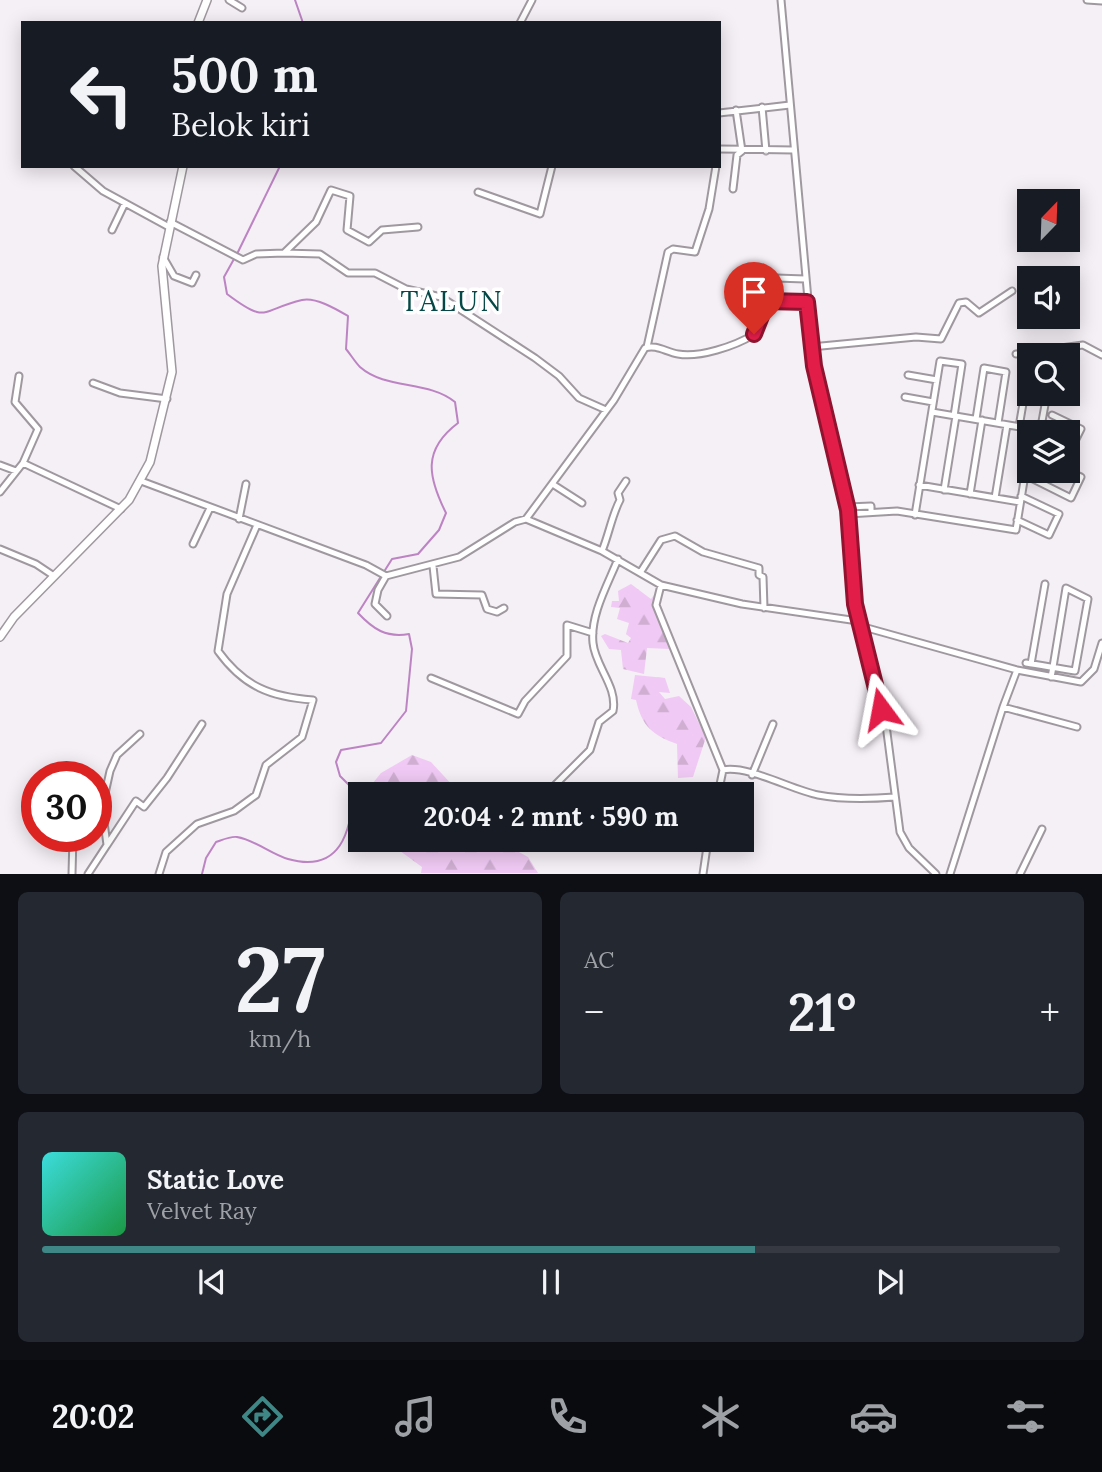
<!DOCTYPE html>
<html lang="id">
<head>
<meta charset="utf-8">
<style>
  :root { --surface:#171b24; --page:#242831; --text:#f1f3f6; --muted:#9ea1a6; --line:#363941; --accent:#3f8786 }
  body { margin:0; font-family:Lora,serif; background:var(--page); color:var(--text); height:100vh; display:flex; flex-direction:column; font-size:26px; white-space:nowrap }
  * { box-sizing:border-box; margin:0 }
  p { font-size:23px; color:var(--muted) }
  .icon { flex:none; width:38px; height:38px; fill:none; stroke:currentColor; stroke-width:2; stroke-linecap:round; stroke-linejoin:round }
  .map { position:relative; height:874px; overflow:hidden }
  .panel { display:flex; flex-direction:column; gap:18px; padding:18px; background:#0d0f14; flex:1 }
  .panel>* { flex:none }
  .hud { position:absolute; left:21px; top:21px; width:700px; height:147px; border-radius:0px; box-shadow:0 4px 18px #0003; background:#171b24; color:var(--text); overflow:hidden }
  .needle { width:46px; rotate:23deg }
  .buttons { position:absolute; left:1017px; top:189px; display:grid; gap:14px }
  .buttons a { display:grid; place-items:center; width:63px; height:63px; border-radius:0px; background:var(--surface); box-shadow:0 4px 18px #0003; font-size:35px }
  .speed { position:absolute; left:21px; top:761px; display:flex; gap:14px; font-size:35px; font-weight:700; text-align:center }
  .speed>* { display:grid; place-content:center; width:91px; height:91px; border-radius:50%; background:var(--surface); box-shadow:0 4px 18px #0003; line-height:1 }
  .speed .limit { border:10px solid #d22; background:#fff; color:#111 }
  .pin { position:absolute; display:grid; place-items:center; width:60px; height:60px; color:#fff; margin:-72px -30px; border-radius:50% 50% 50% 0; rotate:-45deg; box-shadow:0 0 7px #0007 }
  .pin .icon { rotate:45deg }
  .me { position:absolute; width:77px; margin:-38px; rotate:347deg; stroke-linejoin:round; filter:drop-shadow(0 0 5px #0008) }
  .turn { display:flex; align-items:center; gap:24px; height:147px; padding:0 35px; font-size:32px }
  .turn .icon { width:91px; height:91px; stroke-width:2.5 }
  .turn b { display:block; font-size:49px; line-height:60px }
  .big { font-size:52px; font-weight:800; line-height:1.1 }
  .panel .card { flex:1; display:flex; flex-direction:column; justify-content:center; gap:10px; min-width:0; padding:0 24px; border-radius:10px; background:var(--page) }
  .panel .dial { align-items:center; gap:0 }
  .dial b { font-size:91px; line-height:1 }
  .song { display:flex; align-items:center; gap:21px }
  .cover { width:84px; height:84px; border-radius:10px; background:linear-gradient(135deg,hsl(180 70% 55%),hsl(140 70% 35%)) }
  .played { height:7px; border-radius:4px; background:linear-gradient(90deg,var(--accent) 70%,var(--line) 70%) }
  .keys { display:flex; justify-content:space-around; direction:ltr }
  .heat { display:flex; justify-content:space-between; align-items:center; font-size:38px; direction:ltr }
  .panel .tiles { flex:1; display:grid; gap:18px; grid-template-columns:1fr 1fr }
  .card:last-child { grid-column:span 2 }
  .trip { position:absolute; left:348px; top:782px; width:406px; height:70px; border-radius:0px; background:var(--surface); box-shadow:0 4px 18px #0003; font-weight:800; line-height:70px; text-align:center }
  .menu { display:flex; height:112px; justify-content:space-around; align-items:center; background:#090b0e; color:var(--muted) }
  .menu .icon { width:49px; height:49px }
  .menu .on { color:var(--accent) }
  .menu b { font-size:32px; color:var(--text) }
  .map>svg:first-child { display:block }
  .forest { fill:url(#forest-firs) }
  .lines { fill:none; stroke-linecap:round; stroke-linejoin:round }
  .stream { stroke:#bc84c3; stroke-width:2 }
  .minor-casing { stroke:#9f999f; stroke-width:9 }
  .secondary-casing { stroke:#9f999f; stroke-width:10 }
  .minor { stroke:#fff; stroke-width:5 }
  .secondary { stroke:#fff; stroke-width:7 }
  .route-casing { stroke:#92132f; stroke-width:18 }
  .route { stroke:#e11d48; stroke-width:12 }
  .labels { text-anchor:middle; stroke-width:7; stroke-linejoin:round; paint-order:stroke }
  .quarter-label { font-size:28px; letter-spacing:2px; fill:#064847; stroke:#fff }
</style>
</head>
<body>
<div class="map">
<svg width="1102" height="874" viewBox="0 0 1102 874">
  <defs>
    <pattern id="forest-firs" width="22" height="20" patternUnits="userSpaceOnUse" patternTransform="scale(1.75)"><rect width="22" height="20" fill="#f0caf4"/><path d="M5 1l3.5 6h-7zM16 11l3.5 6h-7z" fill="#cfaed2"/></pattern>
  </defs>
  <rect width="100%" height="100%" fill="#f5eff6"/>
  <path class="forest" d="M631 584 651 599 654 595 670 649 647 648 644 674 623 669 621 650 609 649 601 636 605 634 628 643 631 638 626 634 629 623 617 619 620 608 611 607 612 601H619L618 591Z
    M635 675 665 678 670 693 659 692 665 699 679 696 691 707 706 737 693 777 678 778 677 744C653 735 642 727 636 700L631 699Z
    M412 755 431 762 454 787 453 794H364L381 773Z
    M385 840H497L528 857 538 873H421L422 867Z"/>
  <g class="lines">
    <path class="stream" d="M295 0 303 23
      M237 254 280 166
      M202 874 206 858 216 842C222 840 231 836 237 837 255 840 271 854 288 859 341 874 351 831 354 790L340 776 336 762 341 750 381 743 406 711 412 649 409 634C386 638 373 629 358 613L392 559 418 554 439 530 446 513C428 477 422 450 458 423L455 402C428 380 386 390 360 367 355 362 351 355 346 349L348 316C336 309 316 297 302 300 260 310 268 325 227 294L224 277 234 259"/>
    <g class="minor-casing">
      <path id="minor" d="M229 0 242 8
        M781 0 814 366 848 507 855 604 886 725 900 832 909 848 936 874
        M1087 0 1102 1
        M520 23 532 0
        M762 107 766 151
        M719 113 790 105
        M719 149 793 150
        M74 166 103 191 169 227
        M733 189 737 155 742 151 736 110
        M478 192 540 214 552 166
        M170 222 243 260 256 254 284 253 316 222 331 190 350 196 347 230 369 242 382 230 418 227
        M112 230 125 203
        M284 253 320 254 348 273H375L406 289 441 297 535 358 559 376 579 398 606 410
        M163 257 174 276 192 283 196 275
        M771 301 776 278 805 279
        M647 347 668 252 673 249 695 252 709 209 716 166
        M811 347 916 337 941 339 959 303 966 302 979 313 1012 291
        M1016 354 1083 345 1102 355
        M908 375 937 380
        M19 376 15 402 38 429 23 463
        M93 383 120 393 167 399
        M905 397 933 402
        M932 412 1032 429V432
        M1052 415 1081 429 1072 447 1068 445
        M976 419 984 368 1006 372 998 423
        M1019 427 1027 380
        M1040 432 1047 394
        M0 465 16 471
        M1025 475 1071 498 1081 477 1067 471
        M141 481 366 565 386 576 459 557 515 522 526 519 602 551 661 585 742 604 858 621
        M554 485 582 503
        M919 485 1020 502
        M944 490 956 416
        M0 492 23 463 121 509
        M970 494 982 420
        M995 498 1007 425
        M848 507 871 506V512
        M848 514 897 511 1016 530 1029 450
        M915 515 940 361 962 364 954 416
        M239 519 246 484
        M526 519 614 400 645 348C656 344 666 352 678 354 699 358 735 346 753 335L767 301 807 302
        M1017 520 1049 535 1059 514 1021 496
        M193 544 210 508
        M0 549 36 564 54 576
        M602 551C609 534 612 515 620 500L618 493 626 481
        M433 566 436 594 482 595 487 609 497 612 504 608
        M640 573 661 540 675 536 703 552 759 568V575L763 577 764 608
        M386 576 378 590 375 604 387 616
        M661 585 656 605 723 770 718 794
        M860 626 1017 670 1081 682 1094 669 1102 643
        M1026 663C1043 666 1059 668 1075 671L1088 599 1066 588 1053 667 1051 677
        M1031 664 1045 584
        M431 678 518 714 525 701 567 656V625L593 633
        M1003 707 1017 670
        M723 770C748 765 792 790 818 795 844 800 870 799 895 797
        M752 775 773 724
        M546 794 590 750 599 722 613 711C618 687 595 666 593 643 590 615 608 584 618 559
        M107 845 136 801 144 807 167 778 202 724
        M72 874 73 836
        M88 874 107 845 102 807 110 771 117 755 140 734
        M159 874 166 852 197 824 234 811 256 795 266 765 302 737 313 700C271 697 244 687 218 651L227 594 257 525
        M703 874 708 840
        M950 874 1003 707 1077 727
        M1020 874 1042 829"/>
    </g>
    <g class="secondary-casing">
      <path id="secondary" d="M198 23 207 0
        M0 637 14 617 129 500 150 462 172 372 162 266 183 166"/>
    </g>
    <use href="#minor" class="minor"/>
    <use href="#secondary" class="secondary"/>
  </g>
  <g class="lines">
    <g class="route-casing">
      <path id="route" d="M754 334 767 301 807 302 814 366 848 510 855 604 881 709"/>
    </g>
    <use href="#route" class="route"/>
  </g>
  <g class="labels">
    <g class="quarter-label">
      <text x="452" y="311">TALUN</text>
    </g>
  </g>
</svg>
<div class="buttons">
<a><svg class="needle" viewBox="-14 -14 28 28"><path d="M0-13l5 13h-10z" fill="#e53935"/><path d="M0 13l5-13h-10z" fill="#9ea1a6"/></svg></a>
<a><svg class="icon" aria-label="sound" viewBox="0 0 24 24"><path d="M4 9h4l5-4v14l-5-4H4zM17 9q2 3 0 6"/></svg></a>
<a><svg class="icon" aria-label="search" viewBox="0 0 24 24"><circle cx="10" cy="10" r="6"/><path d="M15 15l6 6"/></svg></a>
<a><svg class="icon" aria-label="layers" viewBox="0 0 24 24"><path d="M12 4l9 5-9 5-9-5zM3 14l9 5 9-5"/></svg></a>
</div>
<div class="speed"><div class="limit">30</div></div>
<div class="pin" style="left:754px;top:334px;background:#d93025"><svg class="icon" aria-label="arrive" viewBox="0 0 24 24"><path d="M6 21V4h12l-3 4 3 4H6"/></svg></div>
<svg class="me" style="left:881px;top:709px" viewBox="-20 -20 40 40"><path d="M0-17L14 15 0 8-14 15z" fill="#e11d48" stroke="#fff" stroke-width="4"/></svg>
<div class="trip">20:04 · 2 mnt · 590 m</div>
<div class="hud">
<div class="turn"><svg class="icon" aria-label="left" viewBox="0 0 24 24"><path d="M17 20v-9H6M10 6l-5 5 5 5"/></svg><div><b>500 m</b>Belok kiri</div></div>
</div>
</div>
<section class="panel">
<div class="tiles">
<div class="card dial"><b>27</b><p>km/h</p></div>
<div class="card"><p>AC</p>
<div class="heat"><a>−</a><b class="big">21°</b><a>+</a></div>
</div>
<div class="card">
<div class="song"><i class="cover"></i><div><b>Static Love</b><p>Velvet Ray</p></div></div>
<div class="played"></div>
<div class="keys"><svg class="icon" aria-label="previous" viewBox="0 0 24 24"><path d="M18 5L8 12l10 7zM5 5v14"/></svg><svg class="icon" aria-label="pause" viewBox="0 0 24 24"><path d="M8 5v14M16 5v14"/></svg><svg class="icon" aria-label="next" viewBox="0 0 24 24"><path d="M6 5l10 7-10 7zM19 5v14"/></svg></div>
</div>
</div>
</section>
<nav class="menu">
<b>20:02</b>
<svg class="icon on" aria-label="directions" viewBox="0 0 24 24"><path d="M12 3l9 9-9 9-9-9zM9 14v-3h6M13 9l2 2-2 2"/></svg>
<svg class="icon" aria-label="music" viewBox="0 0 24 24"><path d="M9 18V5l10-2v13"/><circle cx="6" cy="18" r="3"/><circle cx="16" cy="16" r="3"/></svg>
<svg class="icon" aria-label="phone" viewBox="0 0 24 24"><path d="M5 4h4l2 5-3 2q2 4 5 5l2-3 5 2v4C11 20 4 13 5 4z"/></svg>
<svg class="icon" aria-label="climate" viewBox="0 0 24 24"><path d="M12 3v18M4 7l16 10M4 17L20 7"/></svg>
<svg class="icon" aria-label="car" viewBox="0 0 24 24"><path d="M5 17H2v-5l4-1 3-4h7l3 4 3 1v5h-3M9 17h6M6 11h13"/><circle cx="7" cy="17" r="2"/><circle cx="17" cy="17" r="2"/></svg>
<svg class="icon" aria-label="filters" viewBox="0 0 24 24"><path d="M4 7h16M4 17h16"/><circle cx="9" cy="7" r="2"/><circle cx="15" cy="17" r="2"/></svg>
</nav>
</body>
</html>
